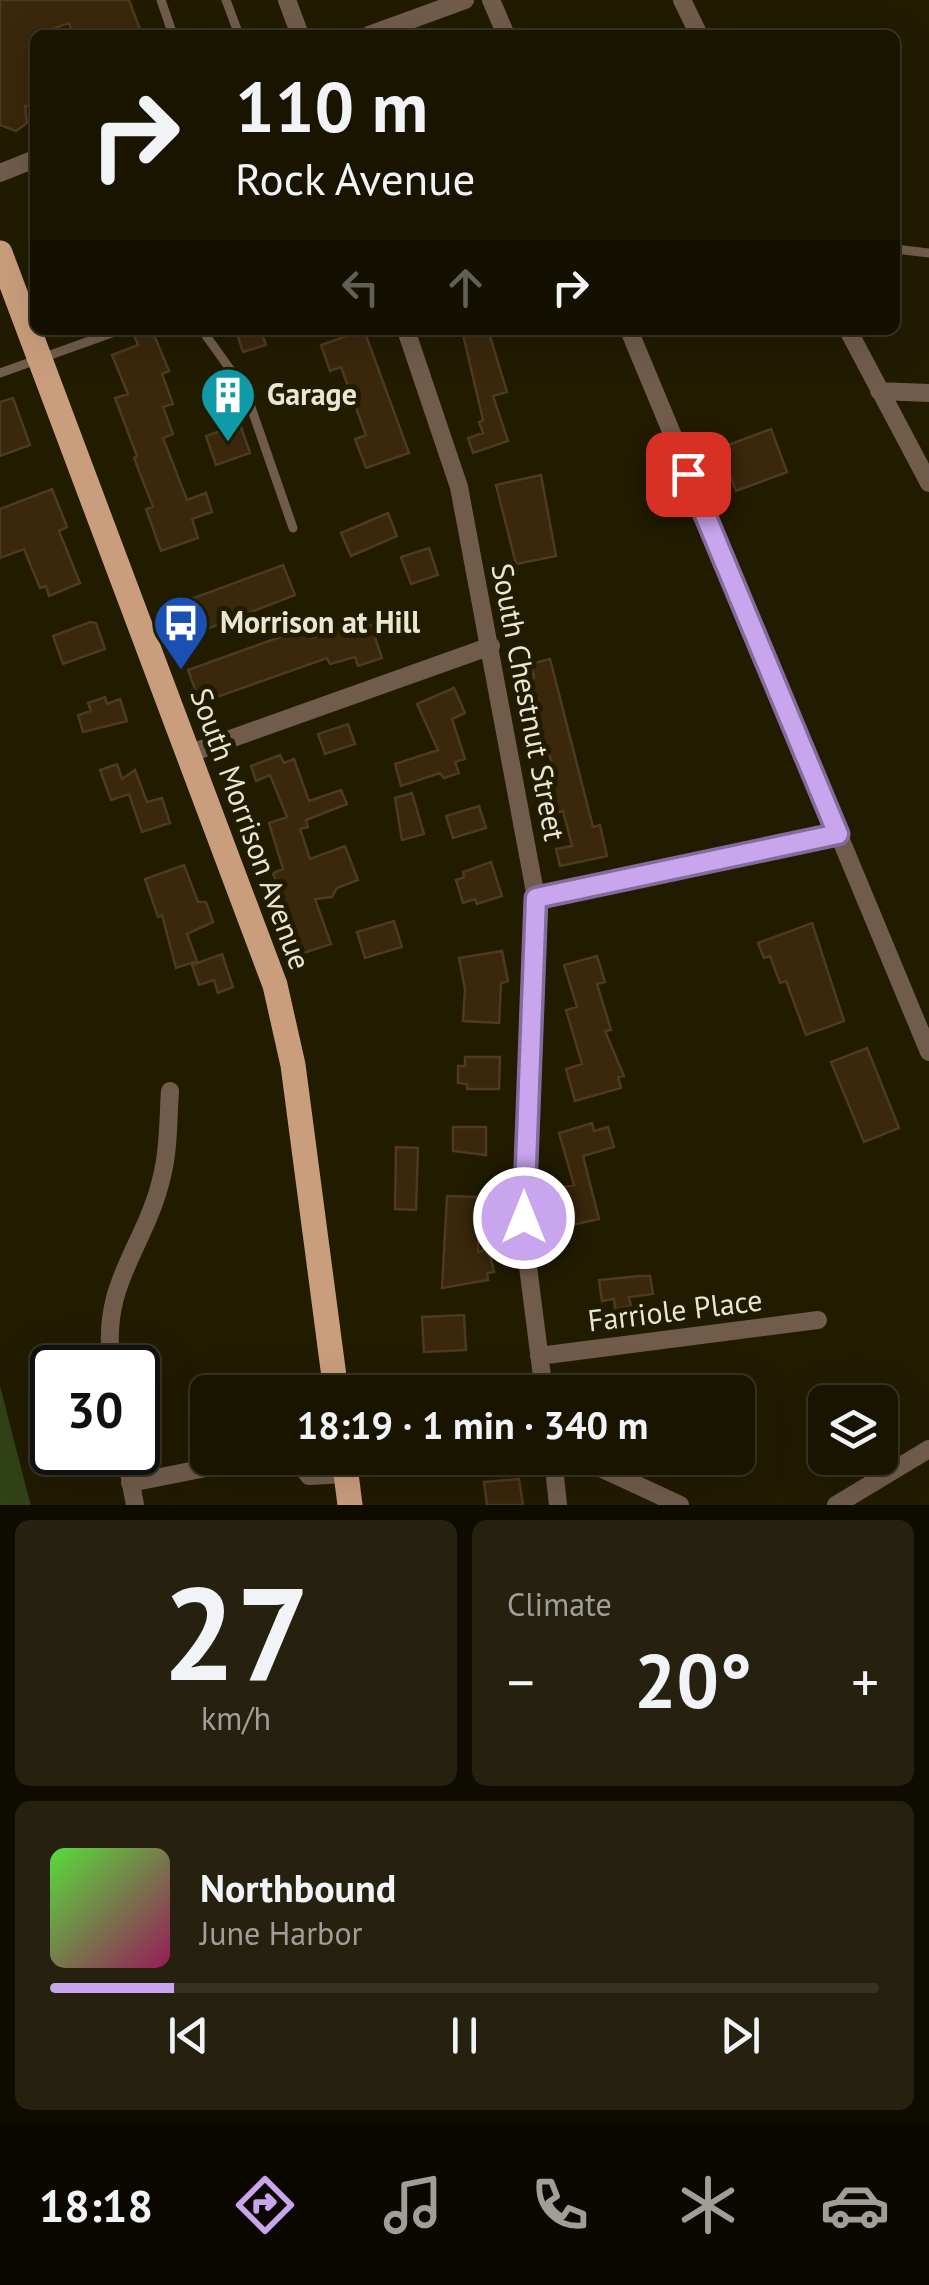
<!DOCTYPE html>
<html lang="en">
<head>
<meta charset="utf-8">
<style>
  :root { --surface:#191400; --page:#26210f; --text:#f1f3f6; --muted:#9f9e99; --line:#373322; --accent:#c9a5ee }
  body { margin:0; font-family:"PT Sans",sans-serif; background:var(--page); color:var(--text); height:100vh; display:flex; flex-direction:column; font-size:38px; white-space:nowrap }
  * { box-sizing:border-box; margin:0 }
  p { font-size:32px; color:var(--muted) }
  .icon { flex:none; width:55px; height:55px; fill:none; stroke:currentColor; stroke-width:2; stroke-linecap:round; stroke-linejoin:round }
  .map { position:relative; height:1505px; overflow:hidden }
  .details { display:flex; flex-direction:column; gap:15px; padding:15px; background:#0e0b00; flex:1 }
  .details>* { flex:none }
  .guide { position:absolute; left:30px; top:30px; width:870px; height:305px; border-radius:15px; box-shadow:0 10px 40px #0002,0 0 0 2px var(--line); background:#191400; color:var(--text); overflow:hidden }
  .fabs { position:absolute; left:808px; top:1385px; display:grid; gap:20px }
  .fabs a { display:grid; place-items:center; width:90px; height:90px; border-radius:15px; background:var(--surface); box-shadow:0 10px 40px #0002,0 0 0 2px var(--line); font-size:50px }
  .speed { position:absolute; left:30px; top:1345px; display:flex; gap:20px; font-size:50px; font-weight:700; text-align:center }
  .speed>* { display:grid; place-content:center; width:130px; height:130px; border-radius:50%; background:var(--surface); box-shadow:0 10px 40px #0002,0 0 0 2px var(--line); line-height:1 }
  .speed .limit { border:5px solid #111; border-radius:15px; background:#fff; color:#111 }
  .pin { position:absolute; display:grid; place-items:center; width:85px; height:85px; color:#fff; margin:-42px; border-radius:20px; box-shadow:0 5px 15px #0006 }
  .me { position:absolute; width:110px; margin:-55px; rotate:0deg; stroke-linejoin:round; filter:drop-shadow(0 0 8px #0008) }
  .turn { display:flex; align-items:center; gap:35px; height:210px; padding:0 40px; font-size:45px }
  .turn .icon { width:130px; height:130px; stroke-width:2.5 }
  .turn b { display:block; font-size:70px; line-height:85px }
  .lanes { display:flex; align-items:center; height:95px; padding:0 40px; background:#0003; justify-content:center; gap:50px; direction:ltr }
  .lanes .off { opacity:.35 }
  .big { font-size:75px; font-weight:800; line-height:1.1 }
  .details .tile { flex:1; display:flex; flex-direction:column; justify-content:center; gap:15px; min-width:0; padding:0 35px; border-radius:15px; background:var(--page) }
  .details .dial { align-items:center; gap:0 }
  .dial b { font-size:130px; line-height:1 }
  .song { display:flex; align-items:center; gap:30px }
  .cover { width:120px; height:120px; border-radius:15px; background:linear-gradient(135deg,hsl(110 70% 55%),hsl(330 70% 35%)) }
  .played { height:10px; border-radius:5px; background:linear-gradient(90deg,var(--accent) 15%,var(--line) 15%) }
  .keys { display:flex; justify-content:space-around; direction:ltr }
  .heat { display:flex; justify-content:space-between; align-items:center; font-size:55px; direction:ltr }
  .details .tiles { flex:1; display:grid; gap:15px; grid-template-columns:1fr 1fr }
  .tile:last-child { grid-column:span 2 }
  .trip { position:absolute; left:190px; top:1375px; width:565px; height:100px; border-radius:15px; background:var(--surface); box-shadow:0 10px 40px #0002,0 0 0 2px var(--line); font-weight:800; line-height:100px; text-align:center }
  .dock { display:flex; height:160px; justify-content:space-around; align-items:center; background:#0a0800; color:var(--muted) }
  .dock .icon { width:70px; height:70px }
  .dock .active { color:var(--accent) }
  .dock b { font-size:45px; color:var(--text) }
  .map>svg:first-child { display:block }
  .green { fill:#314218 }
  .building { fill:#3a270c; stroke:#4e3a1f; stroke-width:2.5 }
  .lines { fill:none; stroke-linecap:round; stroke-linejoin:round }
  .lane { stroke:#715c4c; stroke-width:9 }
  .street { stroke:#715c4c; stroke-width:18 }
  .primary { stroke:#ca9e7c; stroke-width:25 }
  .route-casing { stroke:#836b9b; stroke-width:25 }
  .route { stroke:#c9a5ee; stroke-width:18 }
  .labels { text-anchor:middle; stroke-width:10; stroke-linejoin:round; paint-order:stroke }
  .poi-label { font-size:30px; font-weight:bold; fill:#e9e6d3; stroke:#211b00; text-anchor:start }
  .street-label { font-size:30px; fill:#e9e6d3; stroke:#211b00 }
</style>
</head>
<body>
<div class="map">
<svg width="929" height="1505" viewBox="0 0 929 1505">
  <rect width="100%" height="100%" fill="#211b00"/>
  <path class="green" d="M0 1386 27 1491 31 1505H0Z"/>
  <path class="building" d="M0 0H129L142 35H86L84 29 72 33 69 23 35 35V107L25 106 27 123 16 131 0 125Z
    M152 330 169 371 162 374 173 404 163 407 173 434 163 438 187 500 206 493 212 512 192 519 198 538 161 551 146 509 153 507 134 458 137 456 115 398 128 394 112 355 138 345 134 335Z
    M236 330H261L266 345 243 352Z
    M364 330 409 453 366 468 355 439 366 435 341 367 330 371 321 345Z
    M462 330H488L507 392 493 396 508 441 473 453 468 438 483 433 479 422 483 420Z
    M13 398 30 445 0 456V402Z
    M240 424 250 453 216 465 206 436Z
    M771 429 787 472 736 491 720 448Z
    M541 475 556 556 516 564 496 485Z
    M52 489 67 527 59 531 80 583 49 596 46 586 40 588 24 549 0 558V509Z
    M388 513 397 536 351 556 341 533Z
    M429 548 438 575 411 584 401 557Z
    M283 565 295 595 176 641 164 609Z
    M90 622 96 623 105 649 63 664 53 636Z
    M370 623 382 658 358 666 355 657 330 664 327 658 200 703 188 670 308 627 311 638Z
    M550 659 593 827 600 825 607 856 560 866 556 849 572 846 563 811 552 814 548 800 553 797 552 763 523 681 534 678 531 664Z
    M454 688 465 713 452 719 465 759 455 762 459 773 444 778 440 773 401 786 395 764 438 750 417 704Z
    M105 697 107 704 120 699 127 721 83 732 78 715 91 711 88 703Z
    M348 724 355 744 325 754 318 734Z
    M280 755 284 763 294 759 309 801 341 790 347 804 306 820 308 827 300 829 310 859 345 846 358 880 337 888 332 897 315 899 331 944 301 954 273 873 283 869 269 823 287 817 270 775 256 781 251 766Z
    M117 764 122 779 135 770 147 802 162 798 170 823 142 832 129 794 111 800 100 770Z
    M412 793 424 834 402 840 395 798Z
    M479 806 486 828 453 838 446 816Z
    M491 862 502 896 477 904 475 899 463 903 456 880 464 877 463 872Z
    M184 865 198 902H206L213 922 187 934 197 961 176 968 162 915 158 917 145 879Z
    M394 921 402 947 365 958 357 932Z
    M812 923 844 1021 806 1035 786 981 780 983 770 956 764 958 758 943Z
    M502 951 508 981 501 983 499 1023 463 1021 465 989 459 958Z
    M222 954 233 987 218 993 214 980 199 985 192 965Z
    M597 956 605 982 597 984 611 1030 605 1031 624 1076 618 1077 621 1088 575 1101 566 1069 582 1064 566 1010 577 1007 564 965Z
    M867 1048 899 1128 864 1142 831 1062Z
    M465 1057H500L499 1089H467V1084L458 1083V1066H465Z
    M592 1123 594 1131 608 1127 614 1147 583 1156 599 1219 567 1226 559 1200 567 1197 564 1187 574 1185 559 1133Z
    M453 1127H486V1155L453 1151Z
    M396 1147 418 1148 416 1210 395 1209Z
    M447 1196 480 1197 478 1252 485 1250 491 1258 494 1272 487 1273 488 1280 442 1288Z
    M639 1276H650L653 1294 629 1297 631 1306 615 1309 614 1299 602 1301 599 1280Z
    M464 1315 466 1350 424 1352 422 1317Z
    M519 1479 523 1505H487L484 1482Z"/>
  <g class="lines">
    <path class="lane" d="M161 0 173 35
      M226 0 239 35
      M895 249 929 253
      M202 330 245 390 293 528
      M0 373 120 330"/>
    <path class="street" d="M287 0 300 35
      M491 0 506 35
      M682 0 699 35
      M369 35 465 0
      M0 173 35 159
      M406 330 459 487 538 908 523 1186 526 1251 544 1392
      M629 330 929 1052
      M848 330 929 483
      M879 391 929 393
      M188 754 491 646
      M537 899 838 834
      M539 1356 818 1320
      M112 1368C99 1282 145 1250 162 1176 169 1149 168 1118 170 1091
      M125 1452 135 1505
      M296 1458 309 1476 346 1474
      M553 1458 558 1505
      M579 1458 680 1505
      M130 1483 256 1458
      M836 1505 929 1449"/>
    <path class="primary" d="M0 253 275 985 293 1065 336 1392
      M344 1458 350 1505"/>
  </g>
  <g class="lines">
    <g class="route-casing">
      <path id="route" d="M524 1218 536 898 838 834 688 474"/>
    </g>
    <use href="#route" class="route"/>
  </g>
  <defs>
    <g id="building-pin" transform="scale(2.875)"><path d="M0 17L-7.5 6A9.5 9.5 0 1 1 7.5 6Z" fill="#0f9aa8" stroke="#211b00"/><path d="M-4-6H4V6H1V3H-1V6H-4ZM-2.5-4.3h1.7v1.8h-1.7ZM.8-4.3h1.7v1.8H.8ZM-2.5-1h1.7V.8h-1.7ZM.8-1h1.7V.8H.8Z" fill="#fff"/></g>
    <g id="bus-pin" transform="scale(2.875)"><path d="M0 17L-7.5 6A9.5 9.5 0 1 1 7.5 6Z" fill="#1a4fb4" stroke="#211b00"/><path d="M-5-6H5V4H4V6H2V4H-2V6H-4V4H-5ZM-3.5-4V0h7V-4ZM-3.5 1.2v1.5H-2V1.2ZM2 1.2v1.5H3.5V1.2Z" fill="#fff"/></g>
  </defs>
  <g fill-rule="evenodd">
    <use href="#building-pin" x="228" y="395"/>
    <use href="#bus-pin" x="181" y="623"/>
  </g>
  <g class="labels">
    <g class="poi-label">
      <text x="267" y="405">Garage</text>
      <text x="220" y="633">Morrison at Hill</text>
    </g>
    <g class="street-label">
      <text transform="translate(528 702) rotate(79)" y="10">South Chestnut Street</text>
      <text transform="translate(250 829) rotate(70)" y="10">South Morrison Avenue</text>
      <text transform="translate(675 1311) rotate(-7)" y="10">Farriole Place</text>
    </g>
  </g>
</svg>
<div class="fabs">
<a><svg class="icon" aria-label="layers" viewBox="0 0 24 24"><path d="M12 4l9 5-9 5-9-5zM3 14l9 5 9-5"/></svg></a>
</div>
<div class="speed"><div class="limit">30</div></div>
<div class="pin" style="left:688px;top:474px;background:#d93025"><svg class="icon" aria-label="arrive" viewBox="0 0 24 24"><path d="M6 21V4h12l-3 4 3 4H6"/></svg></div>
<svg class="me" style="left:524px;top:1218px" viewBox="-20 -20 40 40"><circle r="17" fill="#c9a5ee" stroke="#fff" stroke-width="3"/><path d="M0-11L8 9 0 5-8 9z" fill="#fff"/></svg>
<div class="trip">18:19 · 1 min · 340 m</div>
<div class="guide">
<div class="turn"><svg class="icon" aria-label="right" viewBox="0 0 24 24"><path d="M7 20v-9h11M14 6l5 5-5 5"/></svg><div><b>110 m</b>Rock Avenue</div></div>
<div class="lanes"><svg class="icon off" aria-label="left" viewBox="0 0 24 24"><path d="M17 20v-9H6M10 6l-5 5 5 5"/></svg><svg class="icon off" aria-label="ahead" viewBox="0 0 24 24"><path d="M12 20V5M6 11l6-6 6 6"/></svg><svg class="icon" aria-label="right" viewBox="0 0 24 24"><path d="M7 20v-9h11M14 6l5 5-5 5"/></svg></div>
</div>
</div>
<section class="details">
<div class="tiles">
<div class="tile dial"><b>27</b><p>km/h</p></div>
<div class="tile"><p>Climate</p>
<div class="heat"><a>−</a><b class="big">20°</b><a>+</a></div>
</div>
<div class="tile">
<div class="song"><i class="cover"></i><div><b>Northbound</b><p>June Harbor</p></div></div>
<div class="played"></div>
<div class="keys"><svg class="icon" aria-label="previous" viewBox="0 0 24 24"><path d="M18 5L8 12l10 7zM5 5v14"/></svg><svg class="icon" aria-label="pause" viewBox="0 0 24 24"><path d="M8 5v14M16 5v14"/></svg><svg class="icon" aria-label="next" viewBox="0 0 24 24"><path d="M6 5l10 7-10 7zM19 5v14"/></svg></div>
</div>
</div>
</section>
<nav class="dock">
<b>18:18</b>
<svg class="icon active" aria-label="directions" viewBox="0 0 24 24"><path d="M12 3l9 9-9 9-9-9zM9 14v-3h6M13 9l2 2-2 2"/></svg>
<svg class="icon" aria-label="music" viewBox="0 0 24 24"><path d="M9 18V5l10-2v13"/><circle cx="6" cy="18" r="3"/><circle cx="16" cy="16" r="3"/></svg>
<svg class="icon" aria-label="phone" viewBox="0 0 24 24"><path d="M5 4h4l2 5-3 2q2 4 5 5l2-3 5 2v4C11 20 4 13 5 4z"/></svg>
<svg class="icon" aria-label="climate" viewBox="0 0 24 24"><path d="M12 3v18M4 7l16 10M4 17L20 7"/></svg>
<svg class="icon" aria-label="car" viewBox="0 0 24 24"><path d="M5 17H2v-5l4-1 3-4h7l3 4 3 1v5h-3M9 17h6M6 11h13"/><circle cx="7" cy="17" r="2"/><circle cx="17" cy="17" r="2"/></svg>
</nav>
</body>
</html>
